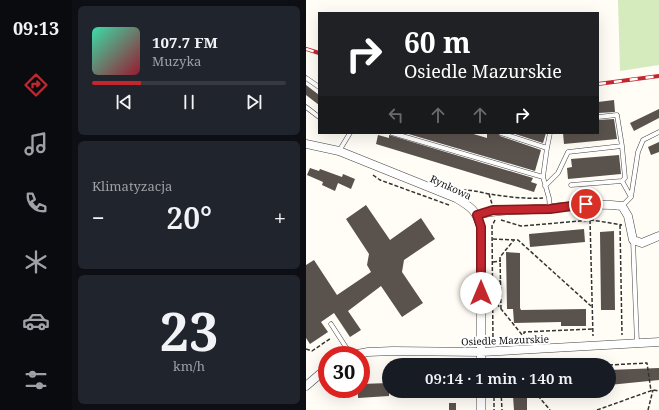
<!DOCTYPE html>
<html lang="pl">
<head>
<meta charset="utf-8">
<style>
  :root { --surface:#171b24; --page:#20242c; --text:#f1f3f6; --muted:#9ea1a6; --line:#363941; --accent:#c4262e }
  body { margin:0; font-family:"Noto Serif",serif; background:var(--page); color:var(--text); height:100vh; display:flex; flex-direction:column; font-size:15px; white-space:nowrap }
  * { box-sizing:border-box; margin:0 }
  p { font-size:13px; color:var(--muted) }
  .icon { flex:none; width:22px; height:22px; fill:none; stroke:currentColor; stroke-width:2; stroke-linecap:round; stroke-linejoin:round }
  .map { position:relative; flex:1; overflow:hidden }
  .side { display:flex; flex-direction:column; gap:6px; padding:6px; background:#0d0f14; width:234px }
  .side>* { flex:none }
  .guide { position:absolute; left:12px; top:12px; width:281px; height:122px; border-radius:0px; box-shadow:0 4px 16px #0002; background:#202124; color:#fff; overflow:hidden }
  .speed { position:absolute; left:12px; top:346px; display:flex; gap:8px; font-size:20px; font-weight:700; text-align:center }
  .speed>* { display:grid; place-content:center; width:52px; height:52px; border-radius:50%; background:var(--surface); box-shadow:0 4px 16px #0002; line-height:1 }
  .speed .limit { border:6px solid #d22; background:#fff; color:#111 }
  .pin { position:absolute; display:grid; place-items:center; width:34px; height:34px; color:#fff; margin:-17px; border:2px solid #fff; border-radius:50%; box-shadow:0 1px 4px #0007 }
  .me { position:absolute; width:44px; margin:-22px; rotate:0deg; stroke-linejoin:round; filter:drop-shadow(0 0 3px #0008) }
  .turn { display:flex; align-items:center; gap:14px; height:84px; padding:0 20px; font-size:18px }
  .turn .icon { width:52px; height:52px; stroke-width:2.5 }
  .turn b { display:block; font-size:28px; line-height:34px }
  .lanes { display:flex; align-items:center; height:38px; padding:0 20px; background:#0003; justify-content:center; gap:20px; direction:ltr }
  .lanes .off { opacity:.35 }
  .big { font-size:30px; font-weight:600; line-height:1.1 }
  .side .widget { flex:1; display:flex; flex-direction:column; justify-content:center; gap:6px; min-width:0; padding:0 14px; border-radius:6px; background:var(--page) }
  .side .dial { align-items:center; gap:0 }
  .dial b { font-size:52px; line-height:1 }
  .song { display:flex; align-items:center; gap:12px }
  .cover { width:48px; height:48px; border-radius:6px; background:linear-gradient(135deg,hsl(160 70% 55%),hsl(350 70% 35%)) }
  .played { height:4px; border-radius:2px; background:linear-gradient(90deg,var(--accent) 25%,var(--line) 25%) }
  .keys { display:flex; justify-content:space-around; direction:ltr }
  .heat { display:flex; justify-content:space-between; align-items:center; font-size:22px; direction:ltr }
  .trip { position:absolute; left:76px; top:358px; width:234px; height:40px; border-radius:20px; background:var(--surface); box-shadow:0 4px 16px #0002; font-weight:600; line-height:40px; text-align:center }
  main { display:flex; flex:1; min-height:0 }
  .dock { display:flex; flex-direction:column; width:72px; justify-content:space-around; align-items:center; background:#090b0e; color:var(--muted) }
  .dock .icon { width:28px; height:28px }
  .dock .selected { color:var(--accent) }
  .dock b { font-size:18px; color:var(--text) }
  .map>svg:first-child { display:block }
  .green { fill:#d5ebbd }
  .building { fill:#5a524d }
  .lines { fill:none; stroke-linecap:round; stroke-linejoin:round }
  .lane-casing { stroke:#444; stroke-width:5 }
  .street-casing { stroke:#444; stroke-width:9 }
  .path { stroke:#333; stroke-width:1.5; stroke-dasharray:4 2; stroke-linecap:butt }
  .lane { stroke:#fff; stroke-width:4 }
  .street { stroke:#fff; stroke-width:8 }
  .rail-casing { stroke:#c4262e; stroke-width:4 }
  .rail { stroke:#fff; stroke-width:2.5; stroke-dasharray:8; stroke-linecap:butt }
  .route-casing { stroke:#7f191e; stroke-width:10 }
  .route { stroke:#c4262e; stroke-width:7 }
  .labels { text-anchor:middle; stroke-width:4; stroke-linejoin:round; paint-order:stroke }
  .street-label { font-size:10px; fill:#111; stroke:#fff }
</style>
</head>
<body>
<main>
<nav class="dock">
<b>09:13</b>
<svg class="icon selected" aria-label="directions" viewBox="0 0 24 24"><path d="M12 3l9 9-9 9-9-9zM9 14v-3h6M13 9l2 2-2 2"/></svg>
<svg class="icon" aria-label="music" viewBox="0 0 24 24"><path d="M9 18V5l10-2v13"/><circle cx="6" cy="18" r="3"/><circle cx="16" cy="16" r="3"/></svg>
<svg class="icon" aria-label="phone" viewBox="0 0 24 24"><path d="M5 4h4l2 5-3 2q2 4 5 5l2-3 5 2v4C11 20 4 13 5 4z"/></svg>
<svg class="icon" aria-label="climate" viewBox="0 0 24 24"><path d="M12 3v18M4 7l16 10M4 17L20 7"/></svg>
<svg class="icon" aria-label="car" viewBox="0 0 24 24"><path d="M5 17H2v-5l4-1 3-4h7l3 4 3 1v5h-3M9 17h6M6 11h13"/><circle cx="7" cy="17" r="2"/><circle cx="17" cy="17" r="2"/></svg>
<svg class="icon" aria-label="filters" viewBox="0 0 24 24"><path d="M4 7h16M4 17h16"/><circle cx="9" cy="7" r="2"/><circle cx="15" cy="17" r="2"/></svg>
</nav>
<section class="side">
<div class="widget">
<div class="song"><i class="cover"></i><div><b>107.7 FM</b><p>Muzyka</p></div></div>
<div class="played"></div>
<div class="keys"><svg class="icon" aria-label="previous" viewBox="0 0 24 24"><path d="M18 5L8 12l10 7zM5 5v14"/></svg><svg class="icon" aria-label="pause" viewBox="0 0 24 24"><path d="M8 5v14M16 5v14"/></svg><svg class="icon" aria-label="next" viewBox="0 0 24 24"><path d="M6 5l10 7-10 7zM19 5v14"/></svg></div>
</div>
<div class="widget"><p>Klimatyzacja</p>
<div class="heat"><a>−</a><b class="big">20°</b><a>+</a></div>
</div>
<div class="widget dial"><b>23</b><p>km/h</p></div>
</section>
<div class="map">
<svg width="353" height="410" viewBox="0 0 353 410">
  <rect width="100%" height="100%" fill="#fffdf5"/>
  <path class="green" d="M312 0H353V65L314 71Z"/>
  <path class="building" d="M0 85 13 95V105L0 95Z
    M308 100 309 112 292 113V102Z
    M353 109V118L328 131 324 123Z
    M308 119 311 139 258 144 257 133H292V120Z
    M99 133H164L181 138V133H192L194 136 235 150 229 171Z
    M206 133H240L237 143Z
    M72 135 83 138V135L227 178 225 182 231 184 228 192 70 144Z
    M353 142V152L345 155 342 147Z
    M313 155 315 174 262 179 261 168 266 167 265 159Z
    M4 168 13 171 14 169 36 177 37 174 49 179 45 189 32 183 29 191 16 185 17 182 1 175Z
    M60 205 84 240 115 218 129 239 98 260 96 272 117 303 96 317 75 286 42 311 55 330 44 337 28 313 15 322 22 332 4 344 0 338V265L8 260 31 295 65 272 61 265 63 254 40 219Z
    M278 229 279 242 224 247 223 234Z
    M308 231 309 310H295L294 232Z
    M200 252 214 253V308L215 310 280 309V326H255V322L208 323 207 309H201Z
    M353 368V380L303 385V370Z
    M83 383V396L52 398V389H55V384Z
    M207 396H221V410H208Z
    M143 403H150V410H143Z"/>
  <g class="lines">
    <g class="lane-casing">
      <path id="lane" d="M0 78 13 87
        M0 107 13 117
        M86 133 237 177 241 148 195 133
        M241 148 244 133
        M33 151 44 133
        M237 177 243 198 244 208
        M265 185 316 181 319 178 316 146
        M239 186 252 173 262 152 316 146 311 115 292 117
        M325 197 332 152 337 140 353 132
        M316 206 325 197 316 181
        M327 240 331 343
        M25 324 45 355"/>
    </g>
    <g class="street-casing">
      <path id="street" d="M0 144 33 151 150 198C165 207 170 210 175 227V365
        M171 215C196 208 219 211 245 208 269 206 292 203 316 206L322 216 327 240 336 243 353 236
        M46 355 62 352 87 351 175 352 353 342
        M0 386 21 368
        M175 410V391"/>
    </g>
    <path class="path" d="M67 175 74 180 143 205
      M156 190C168 190 172 192 184 194 201 197 220 199 237 198
      M183 194 186 204
      M195 220 215 226 286 220 316 225
      M284 220 287 336
      M314 225 316 335
      M187 239 212 240 285 306
      M187 262 195 261
      M187 281H195
      M187 299 217 336
      M187 299 195 298
      M195 309 194 257 208 240
      M218 340V332L286 329
      M187 343 186 226 189 220
      M0 349 6 351 25 338
      M29 355 35 352
      M185 365V359
      M303 365 341 363 345 391
      M188 391V410
      M195 391 196 410
      M228 391 244 410
      M291 410 347 390 353 391
      M342 410 347 390"/>
    <use href="#lane" class="lane"/>
    <use href="#street" class="street"/>
    <g class="rail-casing">
      <path id="rail" d="M0 49 13 53
        M292 84 353 76"/>
    </g>
    <use href="#rail" class="rail"/>
  </g>
  <g class="lines">
    <g class="route-casing">
      <path id="route" d="M175 293V227L171 215 187 210 244 209 280 204"/>
    </g>
    <use href="#route" class="route"/>
  </g>
  <g class="labels">
    <g class="street-label">
      <text transform="translate(145 187) rotate(25)" y="4">Rynkowa</text>
      <text transform="translate(199 340) rotate(-2)" y="4">Osiedle Mazurskie</text>
    </g>
  </g>
</svg>
<div class="speed"><div class="limit">30</div></div>
<div class="pin" style="left:280px;top:204px;background:#d93025"><svg class="icon" aria-label="arrive" viewBox="0 0 24 24"><path d="M6 21V4h12l-3 4 3 4H6"/></svg></div>
<svg class="me" style="left:175px;top:293px" viewBox="-20 -20 40 40"><circle r="19" fill="#fff"/><path d="M0-13L10 11 0 6-10 11z" fill="#c4262e"/></svg>
<div class="trip">09:14 · 1 min · 140 m</div>
<div class="guide">
<div class="turn"><svg class="icon" aria-label="right" viewBox="0 0 24 24"><path d="M7 20v-9h11M14 6l5 5-5 5"/></svg><div><b>60 m</b>Osiedle Mazurskie</div></div>
<div class="lanes"><svg class="icon off" aria-label="left" viewBox="0 0 24 24"><path d="M17 20v-9H6M10 6l-5 5 5 5"/></svg><svg class="icon off" aria-label="ahead" viewBox="0 0 24 24"><path d="M12 20V5M6 11l6-6 6 6"/></svg><svg class="icon off" aria-label="ahead" viewBox="0 0 24 24"><path d="M12 20V5M6 11l6-6 6 6"/></svg><svg class="icon" aria-label="right" viewBox="0 0 24 24"><path d="M7 20v-9h11M14 6l5 5-5 5"/></svg></div>
</div>
</div>
</main>
</body>
</html>
